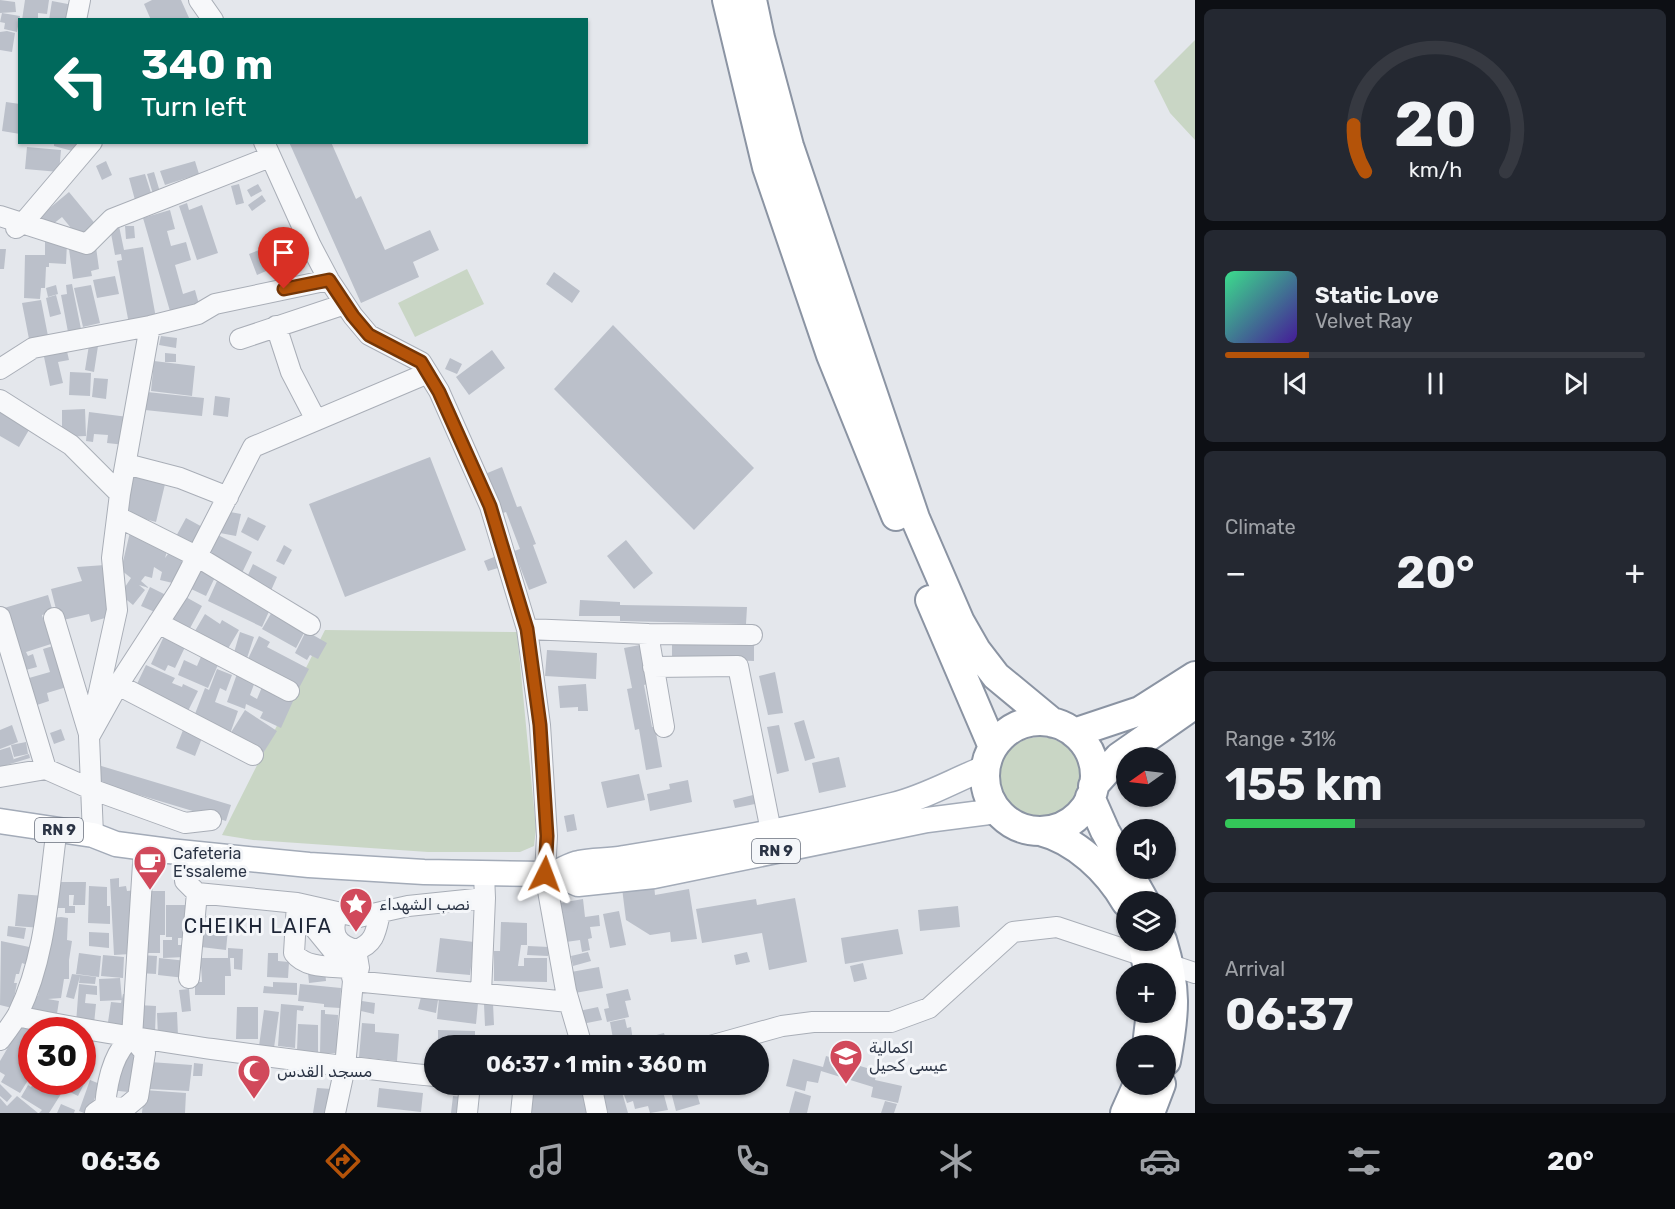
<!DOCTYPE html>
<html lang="en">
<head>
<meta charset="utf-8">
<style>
  :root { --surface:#171b24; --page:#242831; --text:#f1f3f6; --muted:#9ea1a6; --line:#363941; --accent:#b45309 }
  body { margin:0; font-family:Rubik,"Noto Naskh Arabic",sans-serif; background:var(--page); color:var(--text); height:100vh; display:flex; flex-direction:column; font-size:22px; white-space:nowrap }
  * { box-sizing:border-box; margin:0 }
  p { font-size:20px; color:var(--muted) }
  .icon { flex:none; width:33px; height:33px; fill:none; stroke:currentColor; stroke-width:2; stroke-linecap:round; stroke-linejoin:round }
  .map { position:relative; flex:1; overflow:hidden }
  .side { display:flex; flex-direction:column; gap:9px; padding:9px; background:#0d0f14; width:480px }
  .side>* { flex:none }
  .guide { position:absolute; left:18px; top:18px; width:570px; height:126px; border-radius:0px; box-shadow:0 2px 4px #0004; background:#00695c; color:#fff; overflow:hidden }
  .needle { width:39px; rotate:256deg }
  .controls { position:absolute; left:1116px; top:747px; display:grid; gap:12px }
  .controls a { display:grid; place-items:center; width:60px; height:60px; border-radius:50%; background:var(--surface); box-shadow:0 2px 4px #0004; font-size:30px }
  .speed { position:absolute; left:18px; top:1017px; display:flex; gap:12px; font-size:30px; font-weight:700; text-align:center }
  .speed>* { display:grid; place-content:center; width:78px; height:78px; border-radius:50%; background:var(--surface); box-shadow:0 2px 4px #0004; line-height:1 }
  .speed .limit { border:9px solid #d22; background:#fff; color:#111 }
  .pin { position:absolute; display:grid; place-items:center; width:51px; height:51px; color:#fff; margin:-62px -26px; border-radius:50% 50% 50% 0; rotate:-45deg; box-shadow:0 0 6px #0007 }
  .pin .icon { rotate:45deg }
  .me { position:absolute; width:66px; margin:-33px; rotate:3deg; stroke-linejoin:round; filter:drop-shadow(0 0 4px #0008) }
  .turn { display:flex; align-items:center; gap:21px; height:126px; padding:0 24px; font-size:27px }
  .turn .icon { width:78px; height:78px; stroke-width:2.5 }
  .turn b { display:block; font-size:42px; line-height:51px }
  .big { font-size:45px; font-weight:700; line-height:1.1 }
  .side .widget { flex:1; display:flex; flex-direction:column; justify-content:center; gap:9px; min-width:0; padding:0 21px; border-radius:9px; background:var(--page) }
  .side .dial { align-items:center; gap:0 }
  .dial svg { height:156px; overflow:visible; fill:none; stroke:var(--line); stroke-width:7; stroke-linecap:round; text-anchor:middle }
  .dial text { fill:var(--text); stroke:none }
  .song { display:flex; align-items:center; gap:18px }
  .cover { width:72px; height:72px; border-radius:9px; background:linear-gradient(135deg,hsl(150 70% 55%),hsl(260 70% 35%)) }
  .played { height:6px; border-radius:3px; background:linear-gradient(90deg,var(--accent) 20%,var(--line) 20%) }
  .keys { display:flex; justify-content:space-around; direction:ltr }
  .heat { display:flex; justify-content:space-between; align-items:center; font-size:33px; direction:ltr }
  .charge { height:9px; border-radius:4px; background:linear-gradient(90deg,#34c759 31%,var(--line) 0) }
  .trip { position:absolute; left:424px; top:1035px; width:345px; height:60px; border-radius:30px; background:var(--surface); box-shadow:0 2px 4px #0004; font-weight:700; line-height:60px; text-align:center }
  .menu { display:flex; height:96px; justify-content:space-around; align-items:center; background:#090b0e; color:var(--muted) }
  .menu .icon { width:42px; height:42px }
  .menu .active { color:var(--accent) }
  .menu b { font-size:27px; color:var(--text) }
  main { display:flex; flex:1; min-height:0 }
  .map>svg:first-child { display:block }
  .green { fill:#c9d6c5 }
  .building { fill:#bbc0ca }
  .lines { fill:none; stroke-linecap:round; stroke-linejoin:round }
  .minor-casing { stroke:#a9aeb7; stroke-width:22 }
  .major-casing { stroke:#a3abb8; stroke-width:27 }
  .highway-casing { stroke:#8b94a3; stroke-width:32 }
  .minor { stroke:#f7f8fa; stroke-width:20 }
  .major { stroke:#fff; stroke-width:24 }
  .highway { stroke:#fff; stroke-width:28 }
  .route-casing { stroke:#753606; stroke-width:15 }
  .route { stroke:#b45309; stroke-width:10 }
  .labels { text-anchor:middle; stroke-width:6; stroke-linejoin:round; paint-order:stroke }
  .shield { fill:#f4f6f9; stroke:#676e7b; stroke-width:1.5 }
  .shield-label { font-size:15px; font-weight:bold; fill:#2b3445 }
  .poi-label { font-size:16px; fill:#2b3445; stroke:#f4f6f9; text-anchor:start }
  .quarter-label { font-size:20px; letter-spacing:1.5px; fill:#1d2536; stroke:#f4f6f9 }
</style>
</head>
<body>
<main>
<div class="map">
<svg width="1195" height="1113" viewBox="0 0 1195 1113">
  <rect width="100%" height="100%" fill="#e4e7ec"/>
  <path class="green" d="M1195 40V140L1170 113 1154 81Z
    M467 269 484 304 415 337 398 303Z
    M325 630 517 632 536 829 534 846 520 852H428L253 840 222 835Z
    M999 778a41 41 0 1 1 82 0a41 41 0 1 1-82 0Z"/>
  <path class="building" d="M0 0 15 2 16 12 0 13Z
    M25 0H49L47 14 38 13V20H22Z
    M152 0H181L190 20H151L144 4Z
    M52 1 73 5 70 20H49Z
    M2 13 20 16 17 32 4 29 5 23 0 22Z
    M7 31 15 33 12 52 0 50V32Z
    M6 102 20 104V134L2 131Z
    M54 142H84L76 152 54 146Z
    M289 142H331L356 199 361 196 385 250 430 230 439 250 413 262 419 277 361 303Z
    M27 147 61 150 59 172 25 169Z
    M106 161 112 175 102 180 96 166Z
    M195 161 199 174 165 185 160 171Z
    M154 172 160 192 153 194 147 174Z
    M145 174 152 196 135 200 129 178Z
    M239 184 244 203 236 205 231 186Z
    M258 184 262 191 251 197 247 190Z
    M69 192 97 226 80 239 62 217 48 228 39 217Z
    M262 195 266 201 252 211 248 205Z
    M187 203 189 210 202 205 218 253 197 260 179 206Z
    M170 210 175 229 167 231 171 246 186 242 191 260 175 265 183 294 195 290 200 308 172 318 143 218Z
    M119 226 124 250 143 247 156 318 129 324 117 261 122 260 121 254 115 255 110 228Z
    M125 226H134L135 238 126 239Z
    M45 242 67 243 66 264 49 263V267H46L45 288H41L40 299 24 298 25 255H45Z
    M279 242 287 262 257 275 249 254Z
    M96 247 99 269 91 271 92 276 73 279 69 249Z
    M0 249H6L4 269H0Z
    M554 272 580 291 572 303 546 284Z
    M115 276 119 294 97 298 93 280Z
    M72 284 81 329 68 332 61 295 67 294 66 285Z
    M56 285 58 294 48 297 46 288Z
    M91 285 100 323 83 327 74 288Z
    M56 295 61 314 50 317 46 298Z
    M41 300 48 336 29 339 22 303Z
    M613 325 754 468 694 530 554 389Z
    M161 336 177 338 176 348 159 345Z
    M89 345 98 346 94 372 85 370Z
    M66 347 69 360 58 362 63 383 50 386 43 352Z
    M492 350 505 368 469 395 456 377Z
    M165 353 176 354V362H165Z
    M450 358 462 364 457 374 445 369Z
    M154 361 195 366 192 396 151 391Z
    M70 372 91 373 90 396 69 395Z
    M94 378 108 379 106 399 92 397Z
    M147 392 204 398 202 416 145 410Z
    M215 396 230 398 228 417 213 415Z
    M0 409 33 423 19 447 0 436Z
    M85 409 86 436 62 437V410Z
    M89 412 128 417 125 445 107 443 108 435 94 434 93 442 86 441Z
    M430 457 466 550 345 597 309 504Z
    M502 467 517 507 521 506 536 544 533 545 547 583 529 590 514 551 520 549 506 512 500 514 485 474Z
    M134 472 166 480 156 522 123 513Z
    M225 511 241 514 236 536 220 533Z
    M248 517 266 526 258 541 241 532Z
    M186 518 206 529 195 551 174 540Z
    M131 528 168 548 165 558 171 550 184 556 177 584 160 580 162 572 154 567 152 578 145 576 141 581 149 588 139 585 145 590 133 605 122 596 125 587 131 578 121 570Z
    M216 534 252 552 241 575 205 557Z
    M626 540 653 573 634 589 607 556Z
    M284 545 292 550 284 565 276 561Z
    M494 557 498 568 488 571 484 561Z
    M253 564 277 577 269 595 244 584Z
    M105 565 112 616 91 622 89 614 59 621 51 589 82 581 77 567Z
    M200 565 217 573 206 596 189 588Z
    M217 581 271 607 262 627 208 601Z
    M150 587 166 595 157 613 141 606Z
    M48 595 53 612 42 615 51 644 26 652 28 656 33 654 37 667 26 670 22 657 19 658 4 608Z
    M184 596 202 606 189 630 172 620Z
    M580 600 620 602V605L747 607 746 624 620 621V616H579Z
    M273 610 306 629 296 648 262 629Z
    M205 614 220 624 222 620 239 630 226 652 192 636Z
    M306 631 327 643 318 659 310 655 307 660 295 653Z
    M240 632 254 637 246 661 233 656Z
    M165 634 186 645 175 668 168 665 165 671 151 664Z
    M259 636 270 642 267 647 309 669 299 688 247 661Z
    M672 642 754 645V661L672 658Z
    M640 645 647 684 644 685 652 727H655L662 767 646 770 639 729 635 730 627 689 632 688 624 648Z
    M53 646 70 686 47 693 49 701 37 705 29 678 50 672 43 649Z
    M547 650 597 653 596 679 545 676Z
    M203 652 220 660 208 688 178 675 184 660 197 666Z
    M146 665 175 678 172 683 182 687 183 684 198 691 187 713 135 688Z
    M217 669 232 675 226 691 220 688 215 702 238 711 230 734 193 719 205 688 209 690Z
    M238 671 256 679 250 695 257 699 262 687 274 690 294 699 281 728 260 718 263 712 246 704 245 709 227 702Z
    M775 672 783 713 768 715 759 676Z
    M586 684 588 711H578V707L560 708 558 686Z
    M245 710 277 731 262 755 230 734Z
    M804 720 815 758 805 761 794 723Z
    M12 725 18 742 0 749V730Z
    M185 725 204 733 195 756 176 748Z
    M779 725 789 771 777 774 767 727Z
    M61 729 65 740 54 744 50 733Z
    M26 742 28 754 14 757 11 745Z
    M10 747 14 760V759L29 754 30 758 0 767V750Z
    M839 757 846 787 819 793 812 763Z
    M98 765 231 805 226 821 93 781Z
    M639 774 645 800 607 808 601 782Z
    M688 780 692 802 650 811 647 794 670 789 669 784Z
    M753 795 755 804 735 808 733 800Z
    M574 814 577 830 567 832 564 816Z
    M119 878V887L126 886 127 891 137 890 138 918H129L131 954 114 955 110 879Z
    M57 882H86L85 905H73L74 895H69V906H75V913H65V908H57Z
    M654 884 655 895 689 889 697 939 671 942 670 932 650 935 626 920 622 888Z
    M89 886 107 887V906H110V924L88 923Z
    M147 891H165V935H160V953H142Z
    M18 894 45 896 42 928 15 926Z
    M795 898 807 962 769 970 762 933 702 943 696 909 756 899 757 905Z
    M583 899 585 917 599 915 600 926 590 927 592 938 588 939 590 950 582 952 580 940 566 942 560 903Z
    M166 905H188L187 938H178V945H185V957L163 958V940H172V937H166Z
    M958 906 960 927 920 931 918 910Z
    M619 911 626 945 610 948 603 914Z
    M204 916 229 919 226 950 201 947Z
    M61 917 68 918 67 940 72 941 69 960V979H64L61 998 48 999 59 1001 56 1020 28 1016 31 997 38 996 51 918Z
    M501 922 527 923V945H521L518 966H524V958H547V982L494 981V951H500Z
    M8 926 26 928 24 939 7 936Z
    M898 929 903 954 845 964 841 938Z
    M89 932 109 933V948L89 946Z
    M440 938 474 942 470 975 436 972Z
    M1 941 34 948 30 966 22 963 19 974H16L14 983H17L12 1008 0 1005Z
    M528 946 549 947 548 956 527 955Z
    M228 948 243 949 242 970 234 969V958H230L231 976H225V995H195V982H202L201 966H199V958H228Z
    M588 952 591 961 573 966 571 956Z
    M747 952 750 962 736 965 734 955Z
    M79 953 101 956 99 977 76 974Z
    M268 953H278V961L289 962 288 978 267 977Z
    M103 955 124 957 123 978 101 976Z
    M140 955 157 956 156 974 139 973Z
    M159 958 187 961 185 978 158 975Z
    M863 963 867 979 854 982 850 966Z
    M599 967 603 988 575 993 571 972Z
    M325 971 326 981 309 983 308 973Z
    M72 974 96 977 95 984 79 983 80 976 74 999 66 997Z
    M120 978 122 1000 100 1001 99 979Z
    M273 982 297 983V995L263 993 264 986 273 987Z
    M79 984 97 986V995L86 994 85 1003 96 1004 94 1024 76 1023Z
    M300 984 341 988 340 1008 324 1007V1004L298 1001Z
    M189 989 191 1011 182 1012 179 990Z
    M628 989 631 1000 625 1001 629 1017 607 1022 604 1009 609 1008 606 994Z
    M123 994 132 995 126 1031 107 1029 111 1002 121 1003Z
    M421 997 438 1000 436 1013 418 1009Z
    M439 998 478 1003 476 1024 437 1019Z
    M362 1001 375 1003 374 1014 361 1011Z
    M493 1003 494 1025 485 1026 484 1004Z
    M281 1004 304 1006 303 1011 297 1010 295 1048 278 1046Z
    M138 1005 156 1006 155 1033H137Z
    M237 1007H258V1039H236Z
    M598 1007 602 1020 582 1024 579 1011Z
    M264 1010 279 1012 274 1048 259 1046Z
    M321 1010H325V1014L338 1015 337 1053H320Z
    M177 1012 178 1036 158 1037 157 1013Z
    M625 1019 627 1028 631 1027 633 1041 614 1044 610 1022Z
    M362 1023 375 1024V1032L399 1034 397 1061 359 1057Z
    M298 1024 318 1025V1052L297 1051Z
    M21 1025 32 1031 24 1045 32 1049V1062L29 1067 32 1069V1074L20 1093 1 1082 5 1075 0 1072V1061Z
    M438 1030 475 1031V1046H438Z
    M664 1033 668 1046H647L645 1038Z
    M82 1035 92 1037 85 1072 82 1071Z
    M605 1035 606 1044 586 1046 585 1038Z
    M126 1048 136 1052 128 1092 110 1090Z
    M826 1056 877 1071 875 1080 902 1086 898 1103 871 1097 873 1087 821 1071 818 1083 807 1081 805 1091 786 1086 793 1059 823 1067Z
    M150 1062 192 1065 189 1091 149 1089Z
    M194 1063 203 1064 202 1076H193Z
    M82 1079 86 1080 78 1096 50 1082H82Z
    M90 1080 100 1084 89 1113H84L79 1111Z
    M35 1082H40L61 1094 49 1113H39L42 1110 21 1097 28 1085 31 1087Z
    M0 1084 12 1096 7 1102 0 1096Z
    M554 1084H584L589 1113H531L529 1093 555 1091Z
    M649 1084H661L668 1110 650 1113 648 1106 635 1109 633 1101 627 1103 623 1092Z
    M669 1084H694L700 1104 676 1111Z
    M317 1088 332 1089 330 1113H313Z
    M379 1088 423 1093 421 1112 377 1107Z
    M621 1089 628 1113H608L602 1095Z
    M144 1090 186 1093 185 1113H142Z
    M795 1091 811 1096 807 1113H789Z
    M17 1096 38 1113H0V1098L7 1106Z
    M453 1096 462 1097 461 1113H451Z
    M885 1101 897 1104 894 1113H881Z
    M61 1104 75 1110 74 1113H57Z"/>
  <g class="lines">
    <g class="minor-casing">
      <path id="minor" d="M199 0 213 20
        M76 20 80 0
        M264 142 311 246 329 280 353 316 369 335 421 362 439 391 490 506 527 629 540 725 547 836 545 874 566 991 582 1046
        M0 216 87 244 112 219 270 157
        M16 228 24 222 92 142
        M276 326 291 372 316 420
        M240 339 345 304
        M0 369 33 348 150 326 198 314 215 304 329 280
        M0 400 71 445 120 494
        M126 464 180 478 228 497
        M118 517 198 557 310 625
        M0 617 46 769
        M54 618 89 734
        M158 623 289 691
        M527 629 648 634 664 727
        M648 634 752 635
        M653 667 738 666 771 831
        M118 685 253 755
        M89 737 118 685 179 591 253 447 428 373
        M0 777 46 769 91 789 185 823 211 820
        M93 835 89 737 117 610 112 558 120 494 150 326
        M186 852 185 881 197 893 297 903 359 917 408 906 485 898 484 874
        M297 903 294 953C306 969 331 966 350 968
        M297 903 307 919 339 958
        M356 950C375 944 376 931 380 913
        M189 978 197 893
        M353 981 569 1002
        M481 993 485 898
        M17 1016C81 1030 146 1039 212 1049 286 1059 360 1069 435 1076
        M0 1040C6 1032 13 1023 18 1014 44 961 48 900 55 843
        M710 1046 782 1026 813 1022H891L929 1008 1013 932 1057 927 1195 973
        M591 1084 597 1113
        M105 1106C107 1083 113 1052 132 1037
        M95 1113 105 1106 125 1108 138 1097 145 1053 132 1037 144 848
        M335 1113 345 1067 353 981 350 968H359L356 950C335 944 331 933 337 913
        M467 1113 470 1084
        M521 1113 524 1084"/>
    </g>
    <g class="major-casing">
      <path id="major" d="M0 821 93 835 116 844 169 851 309 865 424 872 545 874C561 874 566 865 579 863 593 860 609 861 624 858 712 844 806 827 893 805 926 797 954 780 985 768
        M556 874 578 884 654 876 927 820 997 811"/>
    </g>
    <g class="highway-casing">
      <path id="highway" d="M727 0 767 167 831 355 896 516
        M752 0 760 38 789 146 915 518 960 622 976 650 996 676 1053 723
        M930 600 993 747
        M985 776a55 55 0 1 1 110 0a55 55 0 1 1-110 0Z
        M1074 733 1140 711 1195 676
        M1093 786 1119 757 1195 704
        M1090 797 1105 831 1145 902
        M1040 831C1076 840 1108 871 1126 902
        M1142 940 1149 974
        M1162 940C1177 989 1175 1012 1166 1061
        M1147 1046 1151 1012
        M1125 1113 1138 1084
        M1150 1113 1161 1084"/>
    </g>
    <use href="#minor" class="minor"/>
    <use href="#major" class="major"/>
    <use href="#highway" class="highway"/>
  </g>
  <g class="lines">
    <g class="route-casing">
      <path id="route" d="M284 289 329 280 353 316 369 335 421 362 439 392 490 506 527 629 540 725 547 836 545 874"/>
    </g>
    <use href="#route" class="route"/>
  </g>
  <defs>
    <g id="cafe-pin" transform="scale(1.725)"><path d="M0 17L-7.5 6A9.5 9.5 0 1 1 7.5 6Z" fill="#d1495b" stroke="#f4f6f9"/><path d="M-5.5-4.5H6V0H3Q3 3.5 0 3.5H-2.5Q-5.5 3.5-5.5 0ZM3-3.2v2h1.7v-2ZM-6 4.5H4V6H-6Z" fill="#fff"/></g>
    <g id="sight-pin" transform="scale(1.725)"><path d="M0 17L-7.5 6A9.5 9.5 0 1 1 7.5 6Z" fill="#d1495b" stroke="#f4f6f9"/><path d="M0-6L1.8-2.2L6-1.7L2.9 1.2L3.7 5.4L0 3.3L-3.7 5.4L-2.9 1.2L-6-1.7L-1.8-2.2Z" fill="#fff"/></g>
    <g id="school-pin" transform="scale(1.725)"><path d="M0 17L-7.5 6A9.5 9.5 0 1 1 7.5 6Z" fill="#d1495b" stroke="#f4f6f9"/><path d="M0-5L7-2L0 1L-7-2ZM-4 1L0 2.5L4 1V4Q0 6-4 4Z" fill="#fff"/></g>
    <g id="mosque-pin" transform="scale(1.725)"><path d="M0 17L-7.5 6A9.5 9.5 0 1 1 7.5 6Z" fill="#d1495b" stroke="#f4f6f9"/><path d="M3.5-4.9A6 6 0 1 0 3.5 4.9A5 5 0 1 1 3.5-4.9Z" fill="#fff"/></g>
  </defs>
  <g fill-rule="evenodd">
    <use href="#cafe-pin" x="150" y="862"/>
    <use href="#sight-pin" x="356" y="904"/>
    <use href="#school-pin" x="846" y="1056"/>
    <use href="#mosque-pin" x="254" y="1071"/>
  </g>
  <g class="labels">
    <g class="shield">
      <rect x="35" y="818" width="48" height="24" rx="4.5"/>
      <rect x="752" y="839" width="48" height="24" rx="4.5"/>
    </g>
    <g class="shield-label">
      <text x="59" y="835">RN 9</text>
      <text x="776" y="856">RN 9</text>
    </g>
    <g class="poi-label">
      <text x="173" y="859">Cafeteria<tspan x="173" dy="18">E'ssaleme</tspan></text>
      <text x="379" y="910">نصب الشهداء</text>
      <text x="869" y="1053">اكمالية<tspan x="869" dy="18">عيسى كحيل</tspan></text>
      <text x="277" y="1077">مسجد القدس</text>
    </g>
    <g class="quarter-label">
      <text x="258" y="933">CHEIKH LAIFA</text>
    </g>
  </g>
</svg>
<div class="controls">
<a><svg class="needle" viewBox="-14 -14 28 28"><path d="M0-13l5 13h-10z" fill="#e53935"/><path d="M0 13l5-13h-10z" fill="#9ea1a6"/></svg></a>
<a><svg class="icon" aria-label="sound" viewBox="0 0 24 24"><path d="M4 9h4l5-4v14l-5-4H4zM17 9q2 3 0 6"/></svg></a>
<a><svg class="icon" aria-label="layers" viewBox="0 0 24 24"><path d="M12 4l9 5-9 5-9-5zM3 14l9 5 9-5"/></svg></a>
<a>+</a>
<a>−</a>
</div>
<div class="speed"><div class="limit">30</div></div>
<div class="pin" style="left:284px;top:289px;background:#d93025"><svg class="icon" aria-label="arrive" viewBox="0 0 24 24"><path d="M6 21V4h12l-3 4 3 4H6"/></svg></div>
<svg class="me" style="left:545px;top:874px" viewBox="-20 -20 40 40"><path d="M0-17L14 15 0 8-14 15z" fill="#b45309" stroke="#fff" stroke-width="4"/></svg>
<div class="trip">06:37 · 1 min · 360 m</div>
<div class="guide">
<div class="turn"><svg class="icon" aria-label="left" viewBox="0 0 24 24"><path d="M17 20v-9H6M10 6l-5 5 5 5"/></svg><div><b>340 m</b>Turn left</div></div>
</div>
</div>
<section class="side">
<div class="widget dial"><svg viewBox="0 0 100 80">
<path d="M14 69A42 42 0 1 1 86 69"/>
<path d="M14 69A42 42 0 0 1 8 45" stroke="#b45309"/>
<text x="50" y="56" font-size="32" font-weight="700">20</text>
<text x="50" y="72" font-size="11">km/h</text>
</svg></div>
<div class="widget">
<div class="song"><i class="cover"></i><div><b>Static Love</b><p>Velvet Ray</p></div></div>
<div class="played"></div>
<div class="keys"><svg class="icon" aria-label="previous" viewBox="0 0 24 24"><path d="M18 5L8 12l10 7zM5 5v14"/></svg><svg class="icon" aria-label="pause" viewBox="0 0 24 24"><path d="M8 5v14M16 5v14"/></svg><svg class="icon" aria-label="next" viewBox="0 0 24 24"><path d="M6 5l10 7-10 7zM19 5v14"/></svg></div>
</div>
<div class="widget"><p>Climate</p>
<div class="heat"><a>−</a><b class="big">20°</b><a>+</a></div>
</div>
<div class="widget"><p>Range · 31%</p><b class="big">155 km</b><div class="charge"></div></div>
<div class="widget"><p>Arrival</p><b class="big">06:37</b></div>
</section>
</main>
<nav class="menu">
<b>06:36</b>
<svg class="icon active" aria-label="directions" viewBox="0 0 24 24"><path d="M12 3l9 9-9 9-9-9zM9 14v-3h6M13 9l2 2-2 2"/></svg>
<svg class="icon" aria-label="music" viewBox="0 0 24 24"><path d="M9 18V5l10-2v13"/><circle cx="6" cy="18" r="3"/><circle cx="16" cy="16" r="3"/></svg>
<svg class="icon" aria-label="phone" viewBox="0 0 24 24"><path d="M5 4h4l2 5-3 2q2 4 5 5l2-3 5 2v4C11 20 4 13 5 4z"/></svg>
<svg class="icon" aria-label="climate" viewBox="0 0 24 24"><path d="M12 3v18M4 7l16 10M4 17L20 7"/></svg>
<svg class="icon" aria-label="car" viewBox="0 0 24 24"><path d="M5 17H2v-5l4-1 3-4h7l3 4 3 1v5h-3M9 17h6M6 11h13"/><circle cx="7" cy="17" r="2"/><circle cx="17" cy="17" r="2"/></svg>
<svg class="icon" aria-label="filters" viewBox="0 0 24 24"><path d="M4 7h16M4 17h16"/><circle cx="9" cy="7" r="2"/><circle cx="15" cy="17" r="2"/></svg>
<b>20°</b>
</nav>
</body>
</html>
